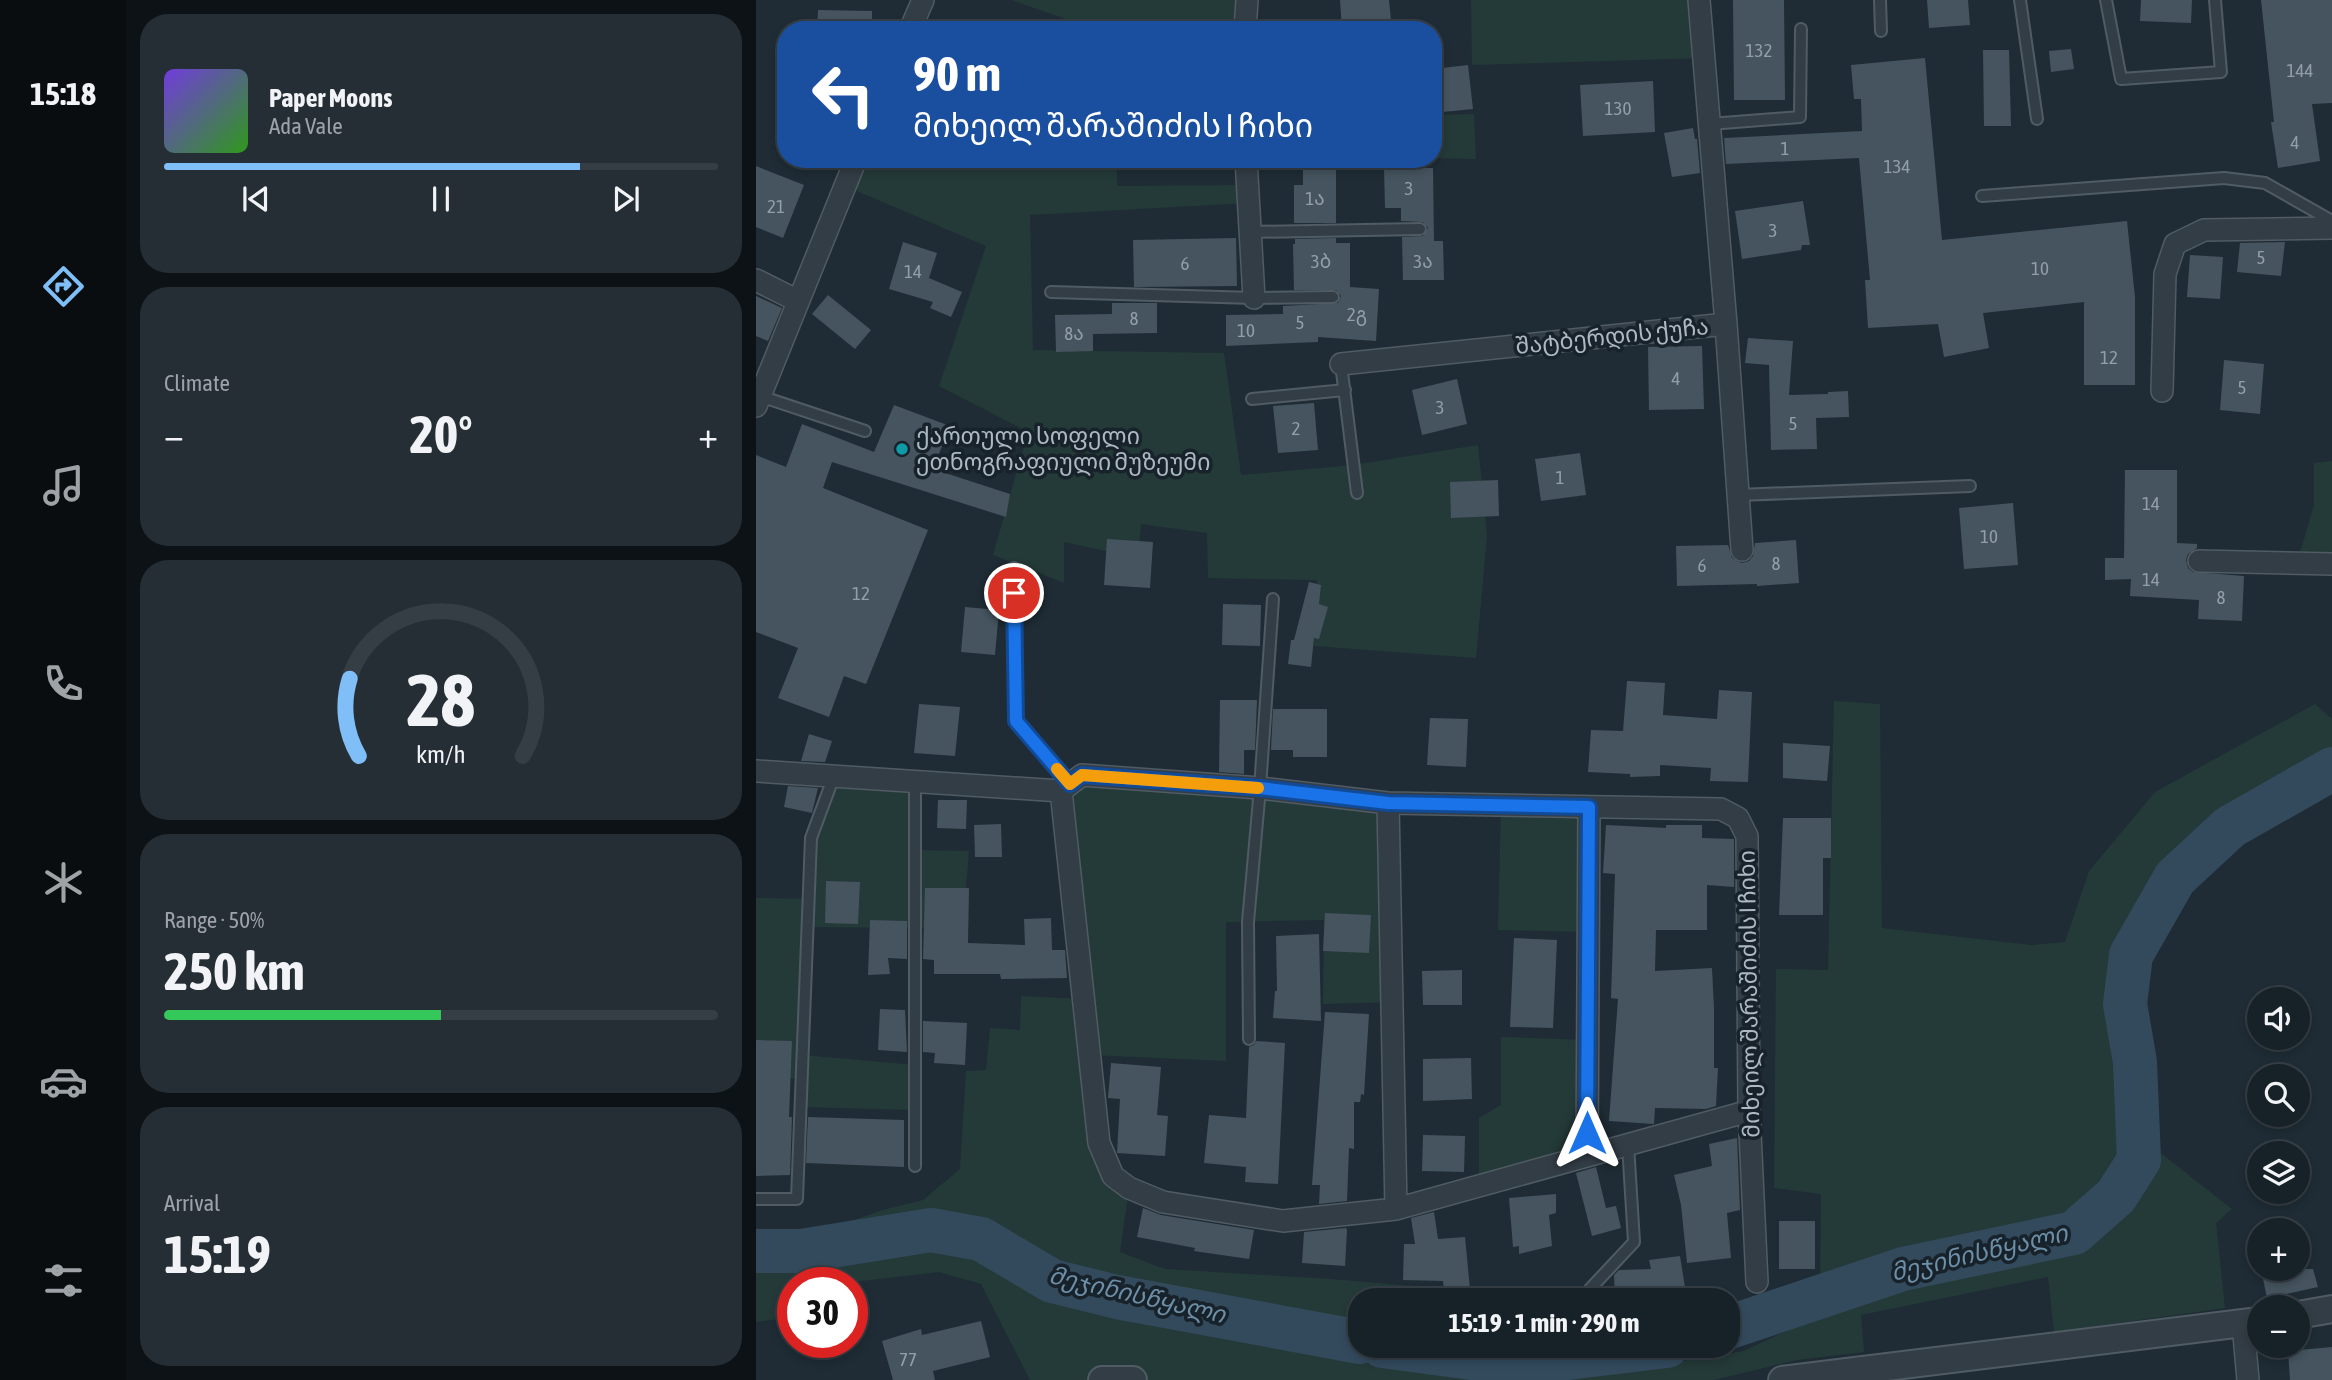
<!DOCTYPE html>
<html lang="en">
<head>
<meta charset="utf-8">
<style>
  :root { --surface:#172128; --page:#242e34; --text:#f1f3f6; --muted:#9ea3a8; --line:#363e45; --accent:#7fbef6 }
  body { margin:0; font-family:"Asap Condensed","Noto Sans Georgian",sans-serif; background:var(--page); color:var(--text); height:100vh; display:flex; flex-direction:column; font-size:26px; white-space:nowrap }
  * { box-sizing:border-box; margin:0 }
  p { font-size:23px; color:var(--muted) }
  .icon { flex:none; width:38px; height:38px; fill:none; stroke:currentColor; stroke-width:2; stroke-linecap:round; stroke-linejoin:round }
  .map { position:relative; flex:1; overflow:hidden }
  .drawer { display:flex; flex-direction:column; gap:14px; padding:14px; background:#0d1216; width:630px }
  .drawer>* { flex:none }
  .top-card { position:absolute; left:21px; top:21px; width:665px; height:147px; border-radius:28px; box-shadow:0 4px 10px #0003,0 0 0 2px var(--line); background:#1a4fa0; color:#fff; overflow:hidden }
  .controls { position:absolute; left:1491px; top:987px; display:grid; gap:14px }
  .controls a { display:grid; place-items:center; width:63px; height:63px; border-radius:50%; background:var(--surface); box-shadow:0 4px 10px #0003,0 0 0 2px var(--line); font-size:35px }
  .speed { position:absolute; left:21px; top:1267px; display:flex; gap:14px; font-size:35px; font-weight:700; text-align:center }
  .speed>* { display:grid; place-content:center; width:91px; height:91px; border-radius:50%; background:var(--surface); box-shadow:0 4px 10px #0003,0 0 0 2px var(--line); line-height:1 }
  .speed .limit { border:10px solid #d22; background:#fff; color:#111 }
  .pin { position:absolute; display:grid; place-items:center; width:60px; height:60px; color:#fff; margin:-30px; border:4px solid #fff; border-radius:50%; box-shadow:0 2px 7px #0007 }
  .me { position:absolute; width:77px; margin:-38px; rotate:0deg; stroke-linejoin:round; filter:drop-shadow(0 0 5px #0008) }
  .turn { display:flex; align-items:center; gap:24px; height:147px; padding:0 21px; font-size:32px }
  .turn .icon { width:91px; height:91px; stroke-width:2.5 }
  .turn b { display:block; font-size:49px; line-height:60px }
  .big { font-size:52px; font-weight:700; line-height:1.1 }
  .drawer .tile { flex:1; display:flex; flex-direction:column; justify-content:center; gap:10px; min-width:0; padding:0 24px; border-radius:28px; background:var(--page) }
  .drawer .dial { align-items:center; gap:0 }
  .dial svg { height:182px; overflow:visible; fill:none; stroke:var(--line); stroke-width:7; stroke-linecap:round; text-anchor:middle }
  .dial text { fill:var(--text); stroke:none }
  .song { display:flex; align-items:center; gap:21px }
  .cover { width:84px; height:84px; border-radius:10px; background:linear-gradient(135deg,hsl(260 70% 55%),hsl(110 70% 35%)) }
  .played { height:7px; border-radius:4px; background:linear-gradient(90deg,var(--accent) 75%,var(--line) 75%) }
  .keys { display:flex; justify-content:space-around; direction:ltr }
  .heat { display:flex; justify-content:space-between; align-items:center; font-size:38px; direction:ltr }
  .charge { height:10px; border-radius:5px; background:linear-gradient(90deg,#34c759 50%,var(--line) 0) }
  .trip { position:absolute; left:592px; top:1288px; width:392px; height:70px; border-radius:28px; background:var(--surface); box-shadow:0 4px 10px #0003,0 0 0 2px var(--line); font-weight:700; line-height:70px; text-align:center }
  main { display:flex; flex:1; min-height:0 }
  .dock { display:flex; flex-direction:column; width:126px; justify-content:space-around; align-items:center; background:#090d10; color:var(--muted) }
  .dock .icon { width:49px; height:49px }
  .dock .current { color:var(--accent) }
  .dock b { font-size:32px; color:var(--text) }
  .map>svg:first-child { display:block }
  .green { fill:#243a38 }
  .lines { fill:none; stroke-linecap:round; stroke-linejoin:round }
  .river { stroke:#334a5d; stroke-width:44 }
  .building { fill:#45545f }
  .service-casing { stroke:#505b64; stroke-width:14 }
  .minor-casing { stroke:#505b64; stroke-width:24 }
  .tertiary-casing { stroke:#505b64; stroke-width:30 }
  .service { stroke:#333d46; stroke-width:10 }
  .minor { stroke:#333d46; stroke-width:21 }
  .tertiary { stroke:#333d46; stroke-width:26 }
  .route-casing { stroke:#114b97; stroke-width:18 }
  .route { stroke:#1a73e8; stroke-width:12 }
  .slow { stroke:#f59e0b; stroke-width:12 }
  .culture-dot { fill:#0f9aa8; stroke:#18222a; stroke-width:2.5 }
  .labels { text-anchor:middle; stroke-width:7; stroke-linejoin:round; paint-order:stroke }
  .number-label { font-size:19px; fill:#929faa }
  .street-label { font-size:23px; fill:#acb8c3; stroke:#18222a }
  .poi-label { font-size:23px; fill:#acb8c3; stroke:#18222a; text-anchor:start }
  .water-label { font-size:24px; font-style:italic; fill:#6d8ea7; stroke:#18222a }
</style>
</head>
<body>
<main>
<nav class="dock">
<b>15:18</b>
<svg class="icon current" aria-label="directions" viewBox="0 0 24 24"><path d="M12 3l9 9-9 9-9-9zM9 14v-3h6M13 9l2 2-2 2"/></svg>
<svg class="icon" aria-label="music" viewBox="0 0 24 24"><path d="M9 18V5l10-2v13"/><circle cx="6" cy="18" r="3"/><circle cx="16" cy="16" r="3"/></svg>
<svg class="icon" aria-label="phone" viewBox="0 0 24 24"><path d="M5 4h4l2 5-3 2q2 4 5 5l2-3 5 2v4C11 20 4 13 5 4z"/></svg>
<svg class="icon" aria-label="climate" viewBox="0 0 24 24"><path d="M12 3v18M4 7l16 10M4 17L20 7"/></svg>
<svg class="icon" aria-label="car" viewBox="0 0 24 24"><path d="M5 17H2v-5l4-1 3-4h7l3 4 3 1v5h-3M9 17h6M6 11h13"/><circle cx="7" cy="17" r="2"/><circle cx="17" cy="17" r="2"/></svg>
<svg class="icon" aria-label="filters" viewBox="0 0 24 24"><path d="M4 7h16M4 17h16"/><circle cx="9" cy="7" r="2"/><circle cx="15" cy="17" r="2"/></svg>
</nav>
<section class="drawer">
<div class="tile">
<div class="song"><i class="cover"></i><div><b>Paper Moons</b><p>Ada Vale</p></div></div>
<div class="played"></div>
<div class="keys"><svg class="icon" aria-label="previous" viewBox="0 0 24 24"><path d="M18 5L8 12l10 7zM5 5v14"/></svg><svg class="icon" aria-label="pause" viewBox="0 0 24 24"><path d="M8 5v14M16 5v14"/></svg><svg class="icon" aria-label="next" viewBox="0 0 24 24"><path d="M6 5l10 7-10 7zM19 5v14"/></svg></div>
</div>
<div class="tile"><p>Climate</p>
<div class="heat"><a>−</a><b class="big">20°</b><a>+</a></div>
</div>
<div class="tile dial"><svg viewBox="0 0 100 80">
<path d="M14 69A42 42 0 1 1 86 69"/>
<path d="M14 69A42 42 0 0 1 10 35" stroke="#7fbef6"/>
<text x="50" y="56" font-size="32" font-weight="700">28</text>
<text x="50" y="72" font-size="11">km/h</text>
</svg></div>
<div class="tile"><p>Range · 50%</p><b class="big">250 km</b><div class="charge"></div></div>
<div class="tile"><p>Arrival</p><b class="big">15:19</b></div>
</section>
<div class="map">
<svg width="1576" height="1380" viewBox="0 0 1576 1380">
  <rect width="100%" height="100%" fill="#1f2c35"/>
  <path class="green" d="M256 0H491L489 26H360V30H313L315 21Z
    M715 0H940L949 58 716 65Z
    M718 114 720 159 677 158V115Z
    M100 159H361V186L491 185 492 203 274 215 277 350 468 353 485 475 597 465 722 445 731 535 720 658 558 646 561 580 452 578 451 533 385 524 382 558 308 542V583L237 555 272 432 183 386 230 246 89 186Z
    M1576 461V564L1541 563 1558 505V463Z
    M1078 701 1124 704 1126 928 1275 945 1309 942 1333 871 1399 792 1559 704 1576 719V769L1474 827 1419 878 1375 955 1370 1004 1379 1062 1383 1160 1360 1196 1318 1233 1147 1269 1064 1297 1065 1194 1018 1188 1020 969 1072 970Z
    M326 775 632 803 636 1002 567 1004 568 920 470 922V1061L334 1055 343 1143 373 1188 364 1252 409 1269 575 1279 818 1300H604V1346H921L927 1361 988 1351 1078 1308 1311 1249 1351 1232 1378 1197 1402 1151 1476 1209 1460 1223 1469 1308 1298 1332 1292 1277 1105 1315 1108 1352 1041 1360 958 1380H274L225 1284 183 1272 88 1283H37V1317L0 1322V1228L17 1233H60L127 1210 167 1200 204 1169 210 1071 230 1070 234 1028 264 1030 265 996 327 999 305 791Z
    M78 776 159 781V850L213 851 207 926 159 928 52 927 47 1055 159 1065V1110L45 1107V1079L0 1077V898L52 899 55 838Z
    M745 805 833 807 832 932 742 930Z
    M745 1037 832 1040 831 1156 723 1186V1118L745 1105Z
    M971 1302 1005 1316 971 1328Z"/>
  <g class="lines">
    <path class="river" d="M0 1251H45L175 1230 225 1239 296 1281 361 1297 604 1342
      M971 1328 1147 1269 1318 1233 1360 1196 1383 1160 1379 1062 1369 1004 1375 955 1419 878 1474 827 1576 769
      M626 1346 761 1364 911 1346"/>
  </g>
  <path class="building" d="M584 0H633L636 30H586Z
    M977 0H1028L1029 100H978Z
    M1171 0H1212L1214 25 1173 28Z
    M1385 0H1436L1435 23 1384 21Z
    M1505 0H1576V103L1556 104 1564 161 1522 168 1515 122H1518Z
    M62 10 116 11V30H61Z
    M1315 49 1318 69 1295 72 1293 51Z
    M1227 50H1253L1255 126H1228Z
    M1169 58 1186 240 1371 221 1379 297V385H1328V302L1227 313 1233 348 1188 357 1182 324 1112 328 1109 280H1114L1103 158 970 164 968 138 1106 131 1105 99H1098L1095 65Z
    M712 65 717 109 677 113V69Z
    M897 81 899 132 827 136 824 85Z
    M937 128 939 139H941L944 173 916 177 908 133Z
    M547 159H580V223H538V185H547Z
    M0 166 48 185 27 238 0 227Z
    M628 168H677L678 241H687L688 280H647L646 237 667 236 672 228 667 222 645 221V208H629Z
    M1047 201 1054 245H1046L1045 250 986 259 979 211Z
    M480 238 481 286 378 287 377 240Z
    M580 238V243H594V287L623 289 620 341 562 337V342L470 346V315L527 314V306L582 303 585 296 580 290H538L537 244H539V239Z
    M147 242 181 253 173 278 206 292 195 317 174 308 177 302 133 289Z
    M1529 242 1525 276 1481 272 1484 243Z
    M1434 255 1467 257 1464 299 1431 297Z
    M72 295 115 330 99 349 56 314Z
    M0 296 26 308 12 341 0 336Z
    M356 303H401V333L337 334V351L300 352 299 315 356 314Z
    M992 338 1037 341 1033 395 1072 394V392L1092 391 1093 417 1060 418 1061 449 1015 450 1013 365 989 363Z
    M946 346 948 409 893 410 892 347Z
    M1468 360 1508 364 1504 414 1464 410Z
    M701 379 711 424 666 435 656 390Z
    M558 403 562 450 522 453 517 406Z
    M138 405 194 426 177 469 254 494 250 517 76 462 67 488 172 530 110 684 88 676 73 717 22 698 42 648 0 632V455L30 467 46 424 118 452Z
    M824 453 830 495 785 501 779 459Z
    M1369 470H1421V543L1441 544V548L1432 554 1430 560 1432 568 1437 572 1488 576 1486 621 1442 619 1443 600 1374 596 1375 579 1349 580V558H1368Z
    M742 480 743 516 695 518 694 482Z
    M1257 503 1262 565 1208 569 1203 508Z
    M351 539 397 542 394 588 348 585Z
    M1040 540 1043 583 1001 586V584L921 586 920 546 972 545 976 558 986 563 993 561 997 556 999 543Z
    M553 582 565 585 563 604 572 607 563 639 558 638 555 667 532 664 535 640H538Z
    M467 604 505 605 504 646 466 645Z
    M209 607 243 610 239 655 205 652Z
    M871 681 909 683 907 715 961 719 963 690 996 692 992 782 954 781 955 768 904 765V776L874 777V774L832 772 835 730 867 731Z
    M464 700H501L499 750H488V774L463 772Z
    M163 704 204 707 199 756 158 753Z
    M517 709H571V757H537V750H515Z
    M674 718 712 719 710 767 671 765Z
    M53 734 76 741 69 762 45 761Z
    M1027 743 1074 746 1071 781 1027 778Z
    M32 786 62 788 56 813 28 807Z
    M182 800H211L210 829 181 828Z
    M1027 818H1075V858H1067V915H1023Z
    M245 824 246 857H219L218 825Z
    M850 825 910 828V825H946V838L978 839V887L951 885V930H900L899 971 956 968 958 1008V1068H962L960 1106 950 1109 899 1108 898 1124 853 1121 862 999 855 998 859 874 847 873Z
    M70 881 104 882 102 924 69 923Z
    M169 888H213L212 943 269 945 268 919 295 918 296 950H309L311 978 245 979 244 974H178V960L167 959Z
    M569 913 615 915 613 953 567 951Z
    M114 920 151 921V959L132 958 134 974 112 975Z
    M563 934 565 1021 517 1018 519 991H521L520 936Z
    M758 938 801 940 797 1028 754 1027Z
    M706 970V1005H667L666 971Z
    M124 1009 149 1010 151 1052 122 1050Z
    M569 1012 613 1014 608 1095 605 1094 604 1102H598V1149L593 1148 591 1201 563 1204 564 1185H556Z
    M167 1021 211 1023 209 1065 178 1063 179 1053 167 1052Z
    M0 1040 36 1041 33 1117H36L34 1175 0 1176Z
    M500 1041 529 1043 522 1184 489 1182 490 1167 448 1163 453 1115 490 1118 493 1047 498 1045Z
    M715 1058 716 1099 667 1101V1059Z
    M355 1063 405 1067 401 1115 412 1116 409 1156 361 1153 364 1099 352 1098Z
    M52 1117 148 1120V1167L50 1163Z
    M667 1135 709 1136 708 1172 666 1171Z
    M981 1138 984 1210 971 1213 975 1258 931 1263 925 1205 918 1175 956 1166 953 1144Z
    M840 1167 850 1208 860 1206 865 1228 836 1236 820 1173Z
    M800 1194V1213L793 1215 796 1246 763 1254V1246L757 1247 753 1198Z
    M387 1208 405 1215 498 1230 493 1259 438 1251 439 1248 381 1237Z
    M678 1212 682 1239 709 1237 714 1289 688 1291 687 1281 647 1280 648 1244H659L655 1218Z
    M1023 1221H1059V1269H1023Z
    M590 1228 591 1230 589 1266 546 1263 548 1232Z
    M924 1256 931 1300H859L858 1275 863 1270 895 1269 893 1260Z
    M1505 1269H1557L1562 1287 1511 1298Z
    M225 1321 234 1357 177 1371 179 1380H137L126 1341 165 1329 166 1335Z
    M1576 1347V1380H1534L1532 1351Z"/>
  <g class="lines">
    <g class="service-casing">
      <path id="service" d="M1124 0 1125 31
        M1264 0 1281 119
        M1350 0 1365 79 1465 72 1459 0
        M954 124 1044 117 1045 29
        M1226 196 1468 178 1509 183 1576 221
        M494 232 664 229
        M295 292 498 298 577 297
        M585 364 601 493
        M4 396 109 431
        M496 399 589 390
        M982 495 1214 486
        M258 568 260 721 314 784
        M493 1039 492 922 504 788 517 599
        M159 1166V781
        M0 1199H41L55 838 78 776
        M834 1289 878 1242 872 1145"/>
    </g>
    <g class="minor-casing">
      <path id="minor" d="M154 30 167 0
        M489 30 491 0
        M490 159 498 298
        M0 280 42 301
        M970 324 986 550
        M585 364 970 324 943 0
        M1406 391 1409 274 1419 244 1448 230 1576 228
        M0 406 100 159
        M1443 561 1576 564
        M0 771 305 791 326 775 504 788 632 803 965 809 982 818 991 836 993 1111 1001 1282
        M305 791 343 1143 357 1176 373 1188 407 1202 527 1221 640 1209 993 1111
        M632 803 640 1209
        M831 1156 833 807
        M1487 1324 1492 1380"/>
    </g>
    <g class="tertiary-casing">
      <path id="tertiary" d="M1542 1315 1576 1309
        M346 1380H377
        M1026 1380 1503 1321"/>
    </g>
    <use href="#service" class="service"/>
    <use href="#minor" class="minor"/>
    <use href="#tertiary" class="tertiary"/>
  </g>
  <g class="lines">
    <g class="route-casing">
      <path id="route" d="M258 593 260 721 314 784 326 775 504 788 632 803 833 807 831 1133"/>
    </g>
    <use href="#route" class="route"/>
    <path class="slow" d="M301 769 314 784 326 775 502 788"/>
  </g>
  <circle class="culture-dot" cx="146" cy="449" r="7"/>
  <g class="labels">
    <g class="number-label">
      <text x="1003" y="57">132</text>
      <text x="1544" y="77">144</text>
      <text x="862" y="115">130</text>
      <text x="1539" y="149">4</text>
      <text x="1029" y="155">1</text>
      <text x="1141" y="173">134</text>
      <text x="653" y="195">3</text>
      <text x="559" y="205">1ა</text>
      <text x="20" y="213">21</text>
      <text x="1017" y="237">3</text>
      <text x="1505" y="264">5</text>
      <text x="565" y="268">3ბ</text>
      <text x="667" y="268">3ა</text>
      <text x="429" y="270">6</text>
      <text x="1284" y="275">10</text>
      <text x="157" y="278">14</text>
      <text x="601" y="321">2გ</text>
      <text x="378" y="325">8</text>
      <text x="544" y="329">5</text>
      <text x="490" y="337">10</text>
      <text x="318" y="340">8ა</text>
      <text x="1353" y="364">12</text>
      <text x="920" y="385">4</text>
      <text x="1486" y="394">5</text>
      <text x="684" y="414">3</text>
      <text x="1037" y="430">5</text>
      <text x="540" y="435">2</text>
      <text x="804" y="484">1</text>
      <text x="1395" y="510">14</text>
      <text x="1233" y="543">10</text>
      <text x="1020" y="570">8</text>
      <text x="946" y="572">6</text>
      <text x="1395" y="586">14</text>
      <text x="105" y="600">12</text>
      <text x="1465" y="604">8</text>
      <text x="152" y="1366">77</text>
    </g>
    <g class="street-label">
      <text transform="translate(856 336) rotate(-6)" y="8">შატბერდის ქუჩა</text>
      <text transform="translate(993 994) rotate(-91)" y="8">მიხეილ შარაშიძის I ჩიხი</text>
    </g>
    <g class="poi-label">
      <text x="160" y="444">ქართული სოფელი<tspan x="160" dy="26">ეთნოგრაფიული მუზეუმი</tspan></text>
    </g>
    <g class="water-label">
      <text transform="translate(1223 1253) rotate(-13)" y="8">მეჯინისწყალი</text>
      <text transform="translate(381 1295) rotate(13)" y="8">მეჯინისწყალი</text>
    </g>
  </g>
</svg>
<div class="controls">
<a><svg class="icon" aria-label="sound" viewBox="0 0 24 24"><path d="M4 9h4l5-4v14l-5-4H4zM17 9q2 3 0 6"/></svg></a>
<a><svg class="icon" aria-label="search" viewBox="0 0 24 24"><circle cx="10" cy="10" r="6"/><path d="M15 15l6 6"/></svg></a>
<a><svg class="icon" aria-label="layers" viewBox="0 0 24 24"><path d="M12 4l9 5-9 5-9-5zM3 14l9 5 9-5"/></svg></a>
<a>+</a>
<a>−</a>
</div>
<div class="speed"><div class="limit">30</div></div>
<div class="pin" style="left:258px;top:593px;background:#d93025"><svg class="icon" aria-label="arrive" viewBox="0 0 24 24"><path d="M6 21V4h12l-3 4 3 4H6"/></svg></div>
<svg class="me" style="left:831px;top:1133px" viewBox="-20 -20 40 40"><path d="M0-17L14 15 0 8-14 15z" fill="#1a73e8" stroke="#fff" stroke-width="4"/></svg>
<div class="trip">15:19 · 1 min · 290 m</div>
<div class="top-card">
<div class="turn"><svg class="icon" aria-label="left" viewBox="0 0 24 24"><path d="M17 20v-9H6M10 6l-5 5 5 5"/></svg><div><b>90 m</b>მიხეილ შარაშიძის I ჩიხი</div></div>
</div>
</div>
</main>
</body>
</html>
